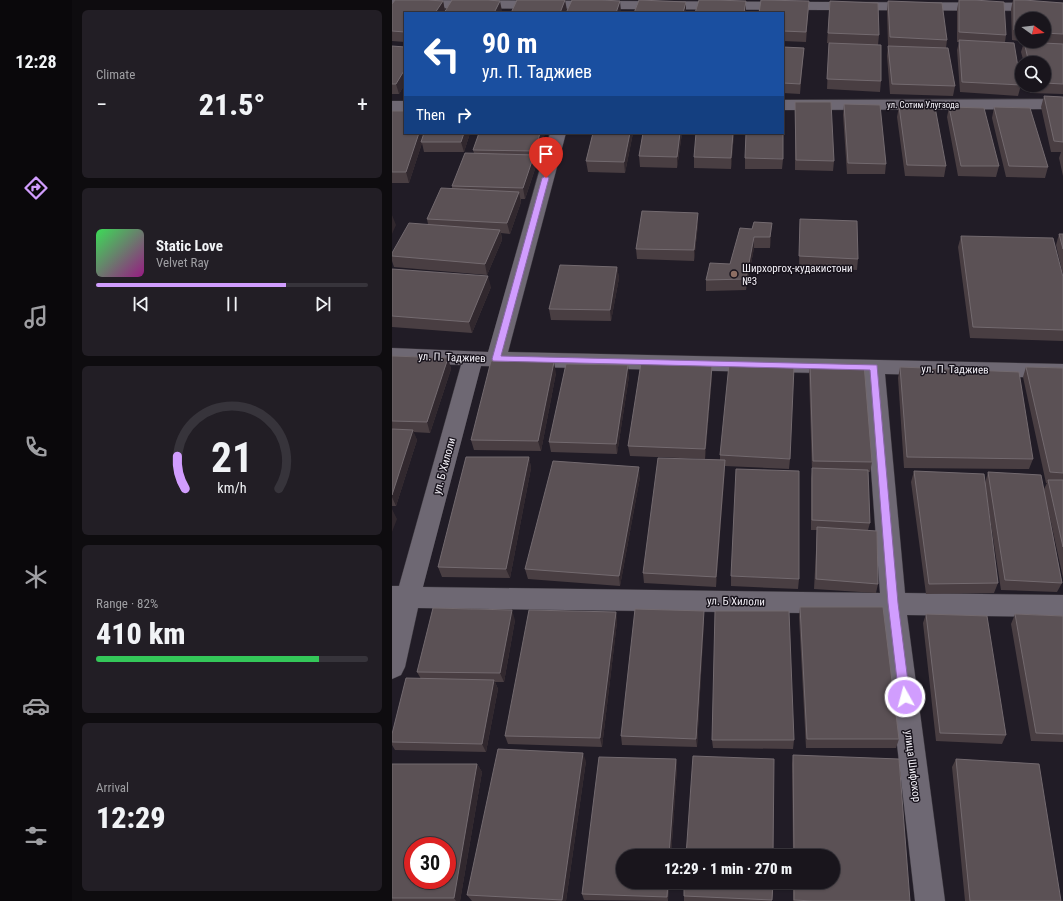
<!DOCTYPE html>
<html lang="en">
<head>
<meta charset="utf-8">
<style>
  :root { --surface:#19151c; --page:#221e25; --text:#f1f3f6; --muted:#9f9fa3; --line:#37343b; --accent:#d19dfe }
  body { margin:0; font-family:"Roboto Condensed",sans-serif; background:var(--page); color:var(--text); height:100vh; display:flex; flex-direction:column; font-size:15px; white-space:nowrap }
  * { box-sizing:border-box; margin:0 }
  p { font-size:13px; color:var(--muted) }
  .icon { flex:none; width:22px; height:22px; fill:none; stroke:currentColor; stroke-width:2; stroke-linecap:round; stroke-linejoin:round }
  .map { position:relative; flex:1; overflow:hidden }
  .sheet { display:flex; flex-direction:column; gap:10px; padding:10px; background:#0e0c0f; width:320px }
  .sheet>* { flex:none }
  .guide { position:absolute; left:12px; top:12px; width:380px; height:122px; border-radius:0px; box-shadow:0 1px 3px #0004,0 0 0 1px var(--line); background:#1a4fa0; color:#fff; overflow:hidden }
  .needle { width:26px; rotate:104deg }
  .buttons { position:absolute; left:623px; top:12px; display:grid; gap:8px }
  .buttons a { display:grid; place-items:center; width:36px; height:36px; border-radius:50%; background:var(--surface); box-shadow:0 1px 3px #0004,0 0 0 1px var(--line); font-size:20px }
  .speed { position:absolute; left:12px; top:837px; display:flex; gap:8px; font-size:20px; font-weight:700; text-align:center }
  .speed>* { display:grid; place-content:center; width:52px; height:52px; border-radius:50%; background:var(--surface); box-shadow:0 1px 3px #0004,0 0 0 1px var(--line); line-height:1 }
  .speed .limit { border:6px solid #d22; background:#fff; color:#111 }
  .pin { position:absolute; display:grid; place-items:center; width:34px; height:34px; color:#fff; margin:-41px -17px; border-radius:50% 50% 50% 0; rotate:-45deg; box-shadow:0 0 4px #0007 }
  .pin .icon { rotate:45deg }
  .me { position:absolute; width:44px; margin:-22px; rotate:353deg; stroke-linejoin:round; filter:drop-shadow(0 0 3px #0008) }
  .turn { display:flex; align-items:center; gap:14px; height:84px; padding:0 12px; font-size:18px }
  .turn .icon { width:52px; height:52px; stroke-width:2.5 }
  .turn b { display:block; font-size:28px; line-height:34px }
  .then { display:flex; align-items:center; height:38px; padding:0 12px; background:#0003; gap:8px; font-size:15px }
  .big { font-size:30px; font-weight:800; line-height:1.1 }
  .sheet .tile { flex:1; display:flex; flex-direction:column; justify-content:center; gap:6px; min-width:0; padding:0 14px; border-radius:6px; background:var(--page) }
  .sheet .dial { align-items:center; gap:0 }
  .dial svg { height:104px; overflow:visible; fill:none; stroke:var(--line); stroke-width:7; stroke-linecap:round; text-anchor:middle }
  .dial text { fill:var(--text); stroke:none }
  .song { display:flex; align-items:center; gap:12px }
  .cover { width:48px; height:48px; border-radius:6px; background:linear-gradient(135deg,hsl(130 70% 55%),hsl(310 70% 35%)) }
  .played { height:4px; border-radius:2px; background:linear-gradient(90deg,var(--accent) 70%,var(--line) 70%) }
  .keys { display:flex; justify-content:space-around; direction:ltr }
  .heat { display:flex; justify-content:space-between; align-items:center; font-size:22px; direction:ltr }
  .charge { height:6px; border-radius:3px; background:linear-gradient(90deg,#34c759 82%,var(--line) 0) }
  .trip { position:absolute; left:224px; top:849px; width:224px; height:40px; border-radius:20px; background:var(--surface); box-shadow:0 1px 3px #0004,0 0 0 1px var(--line); font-weight:800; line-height:40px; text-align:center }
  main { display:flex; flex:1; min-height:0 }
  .menu { display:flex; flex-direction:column; width:72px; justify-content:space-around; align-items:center; background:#0a080b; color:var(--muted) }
  .menu .icon { width:28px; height:28px }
  .menu .active { color:var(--accent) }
  .menu b { font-size:18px; color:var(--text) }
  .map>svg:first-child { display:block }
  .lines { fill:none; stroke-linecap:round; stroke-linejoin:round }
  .street-casing { stroke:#3a363d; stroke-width:1 }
  .street { fill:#6e6873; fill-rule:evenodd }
  .wall { fill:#493e42; fill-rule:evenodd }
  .shaded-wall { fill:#31282e }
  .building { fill:#5b5155; stroke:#736a6f; fill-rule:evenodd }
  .route { fill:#d19dfe; stroke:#8866a5 }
  .education-dot { fill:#8d6e63; stroke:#18131c; stroke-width:1.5 }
  .labels { text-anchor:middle; stroke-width:3; stroke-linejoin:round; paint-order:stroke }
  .far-street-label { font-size:9px; fill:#f4f1f8; stroke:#18131c }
  .poi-label { font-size:11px; fill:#f4f1f8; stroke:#18131c; text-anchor:start }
  .street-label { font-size:11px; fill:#f4f1f8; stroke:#18131c }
</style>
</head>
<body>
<main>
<nav class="menu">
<b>12:28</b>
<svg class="icon active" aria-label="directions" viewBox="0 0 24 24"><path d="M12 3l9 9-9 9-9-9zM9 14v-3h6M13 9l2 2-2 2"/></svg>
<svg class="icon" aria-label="music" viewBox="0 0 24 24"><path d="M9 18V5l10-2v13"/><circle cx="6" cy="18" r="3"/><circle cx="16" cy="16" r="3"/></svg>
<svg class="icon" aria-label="phone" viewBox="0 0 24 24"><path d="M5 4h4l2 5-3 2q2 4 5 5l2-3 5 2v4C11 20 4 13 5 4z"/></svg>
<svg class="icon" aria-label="climate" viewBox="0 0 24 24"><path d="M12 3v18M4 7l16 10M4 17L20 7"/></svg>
<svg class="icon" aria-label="car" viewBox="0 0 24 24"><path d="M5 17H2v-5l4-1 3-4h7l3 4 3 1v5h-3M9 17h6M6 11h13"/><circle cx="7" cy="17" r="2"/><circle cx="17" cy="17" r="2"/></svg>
<svg class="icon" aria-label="filters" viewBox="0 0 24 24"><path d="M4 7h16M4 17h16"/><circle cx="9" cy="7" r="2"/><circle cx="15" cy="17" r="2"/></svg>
</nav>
<section class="sheet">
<div class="tile"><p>Climate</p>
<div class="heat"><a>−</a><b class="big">21.5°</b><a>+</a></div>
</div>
<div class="tile">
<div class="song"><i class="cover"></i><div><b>Static Love</b><p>Velvet Ray</p></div></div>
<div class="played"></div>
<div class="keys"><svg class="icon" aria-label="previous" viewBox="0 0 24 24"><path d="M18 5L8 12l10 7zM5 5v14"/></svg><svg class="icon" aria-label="pause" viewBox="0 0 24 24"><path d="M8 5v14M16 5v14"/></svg><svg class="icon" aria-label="next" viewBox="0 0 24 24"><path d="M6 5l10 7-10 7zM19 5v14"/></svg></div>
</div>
<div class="tile dial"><svg viewBox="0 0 100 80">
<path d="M14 69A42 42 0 1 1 86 69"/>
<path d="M14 69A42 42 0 0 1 8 44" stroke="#d19dfe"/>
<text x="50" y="56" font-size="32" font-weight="700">21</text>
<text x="50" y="72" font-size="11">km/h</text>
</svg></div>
<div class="tile"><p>Range · 82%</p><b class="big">410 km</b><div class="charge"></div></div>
<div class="tile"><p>Arrival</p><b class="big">12:29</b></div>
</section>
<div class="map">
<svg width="671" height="901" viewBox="0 0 671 901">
  <rect width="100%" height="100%" fill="#211c26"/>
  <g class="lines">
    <g class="street-casing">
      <path id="street" d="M0 0 671 3V11L0 8Z
        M671 99V109L391 110V100Z
        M0 101H13V111H0Z
        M158 133H174L116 352 671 364V378L493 374 513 593 671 595V617L515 615 553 901H523L490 614 26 608 13 667 9 675 0 679V586H7L69 365 0 362V348L96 352ZM89 366 472 374 488 593 31 587Z"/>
    </g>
    <use href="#street" class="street"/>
  </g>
  <path class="wall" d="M567 0 614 35 613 42 629 85 626 96 568 92 565 50 567 42H565V9Z
    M621 0 671 3V94L638 93 637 85H652V63H632L629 52 632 42 648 43 620 40 619 9ZM630 19H652V41H630Z
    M51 1 53 11 51 13H13V42L0 41V4Z
    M417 1 414 42 391 41V13Z
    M438 1 487 35 486 45 489 81 488 92 435 89 437 43H435Z
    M496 1 555 40 554 48 563 86 561 96 498 94 495 56 496 46 495 11Z
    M0 46 13 47V84L7 94H0Z
    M391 47 412 48 408 94 391 93Z
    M652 96 671 97V176L667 158 669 152H659L649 107Z
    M403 102 442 161 441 171 403 170Z
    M452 104 494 164 493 174H455L451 115Z
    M507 106 554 166 552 177 513 176 505 117Z
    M557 107 607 166 604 177 566 176 555 117Z
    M602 107 656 167 653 178 614 177 600 118Z
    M0 111 13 133H78L72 152H32L30 143 17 183H0Z
    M87 133H153L145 161H143L144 166 133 199H129V202L118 234 109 233 110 240 95 275 2 267 0 261V256L36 224 35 219 60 188V186L82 153 81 150Z
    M201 133H241L233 173 196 172 194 161Z
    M251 133H290L285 168 248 167 247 156Z
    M342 133 339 169 302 168V157Z
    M353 158 391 159 390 169H353Z
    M408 219 466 259 465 270 407 267Z
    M306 224 302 261 245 259 244 249Z
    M360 229 379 234 378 248H362L354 290 314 291V280L338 264Z
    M667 234H671V275L664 245Z
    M569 236 671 277V341L578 338 566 247Z
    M225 267 227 278 219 321 159 320 157 309Z
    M0 269 99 287 80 333 0 327Z
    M0 356 56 358 59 369 38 433 21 432 25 440 4 506H0Z
    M418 363 480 462 478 472H476L478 523 476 530 486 584 484 593 422 589 425 530H419V478L420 471 417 374Z
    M508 367 641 459 637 469 512 468 506 378Z
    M634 367 671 368V578L657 513 670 583 665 592 609 590 593 485 606 583 602 593 534 594 519 482 522 471 593 483 596 472 652 489 655 483H654L631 377Z
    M164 373 149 451 82 450 79 440Z
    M237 376 225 454 159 452 157 442Z
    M320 376 313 459 238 456 236 446Z
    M328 455 398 459 397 469 333 466 324 587 252 583 251 573 328 460Z
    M137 457 139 468 118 578 50 577 46 567Z
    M248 477 228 586 136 579 133 569Z
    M339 576 407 579 406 589 339 586Z
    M408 607 507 739 504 748H414L407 617Z
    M224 612 225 622 210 747 116 744 113 736Z
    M534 614 614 735 610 744 544 741 531 623Z
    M623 614 671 616V742L639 741 619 624Z
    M123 620 112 682H103L106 689 94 752 3 750 0 745V734L29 679 25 672Z
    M312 621 305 747 230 745 229 736Z
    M320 740H402L401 749 321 748Z
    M401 755 518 901H401V882H441V856H401L400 764Z
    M284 759 285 767 279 856H231L277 882 276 901 192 900 190 894Z
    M564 759 669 901H573L560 767Z
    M194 761 174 901H80L75 895Z
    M0 764H85L90 772 68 901H0Z
    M381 882 380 901H292V896Z"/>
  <path class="shaded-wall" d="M173 0 175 10 173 13H168Z
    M51 1 53 11 51 13H43Z
    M108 1 110 11 109 13H102Z
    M228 1 229 11 228 13H224Z
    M354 1V13H352Z
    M294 2V13H291Z
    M13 69V84L7 94 4 84Z
    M27 133H33L29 142 30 143 17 183 14 172Z
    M72 133H78L72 152 69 142Z
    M148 133H153L145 161 143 151Z
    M238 133H241L233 173 232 162Z
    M288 133H290L285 168V157Z
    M341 133H342L339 169V158Z
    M142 155 144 166 133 199 131 188Z
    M127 192 129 202 118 234 115 223Z
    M306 213V224L302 261V250Z
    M0 216V215L4 225 0 234Z
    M380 223 379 234 378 248V237Z
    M108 230 110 240 95 275 93 264Z
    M362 237V248L354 290V279Z
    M225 267 227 278 219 321 218 310Z
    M96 276 99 287 80 333 77 322Z
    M56 358 59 369 38 433 35 422Z
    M162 362 164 373 149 451 146 441Z
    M236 365 237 376 225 454 224 444Z
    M320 366V376L313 459V449Z
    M21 430 25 440 4 506 0 497V495Z
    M137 457 139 468 118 578 114 569Z
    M333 460V471L324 587V577Z
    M247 467 248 477 228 586 227 576Z
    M0 509 5 519 0 532Z
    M120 610 123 620 112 682 108 673Z
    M312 611V621L305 747 304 739Z
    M224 612 225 622 210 747 208 738Z
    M102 680 106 689 94 752 90 744Z
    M191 753 194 761 174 901H171L170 900Z
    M284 759 285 767 279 856H277Z
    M85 764 90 772 68 901H64L62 898Z
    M276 882H277L275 901V897Z"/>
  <path class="building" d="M3 0H36L51 1 43 13H13V32L0 31V4Z
    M60 0H96L108 1 102 13H52Z
    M125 0H173L168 13H119Z
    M180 0H210L228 1 224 13H174Z
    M247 0H248L294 2 291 13H242Z
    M307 0H322L354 1 352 13H303Z
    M369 0 417 1 414 32 391 31V13H367Z
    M567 0H582L612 2 614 35 567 32Z
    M622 0H632L671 3V34L652 33V19H630V31L622 30Z
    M438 1 486 3 487 35 436 33Z
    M496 1 550 3 555 40 498 37Z
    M567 40 622 43 629 85 570 82Z
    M632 42 671 44V84L652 83V63H637Z
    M437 43 489 45V81L435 79Z
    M0 46 13 47V69L4 84H0Z
    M496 46 556 48 563 86 500 84Z
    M391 47 412 48 408 84 391 83Z
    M652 96 671 97V142L662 141Z
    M403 102H439L442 161 404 160Z
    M452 104 488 105 494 164 456 163Z
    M507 106 543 107 554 166 515 165Z
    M557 107 592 108 607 166H569Z
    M602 107 638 108 656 167 617 166Z
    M0 111H13V133H27L14 172H0Z
    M32 133H72L69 142H29Z
    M87 133H148L143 151 81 150Z
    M201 133H238L232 162 194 161Z
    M251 133H288L285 157 247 156Z
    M304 133H341L339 158 302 157Z
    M354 133H391V159L353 158Z
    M73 153 142 155 131 188 60 186Z
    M49 188 127 192 115 223 35 219Z
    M250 211 306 213 302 250 244 249Z
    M408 219 465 221 466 259 407 256Z
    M362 222 380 223 378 237H362L354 279 314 280 318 263 338 264 348 228 360 229Z
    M17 223 108 230 93 264 0 256V253Z
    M667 234H671V249Z
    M569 236 661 238 671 277V330L581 327Z
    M168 265 225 267 218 310 157 309Z
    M0 269 96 276 77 322 0 316Z
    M0 356 56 358 35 422 0 421Z
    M99 361 162 362 146 441 79 440Z
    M249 363 320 366 313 449 236 446Z
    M418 363 472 364 480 462 421 461Z
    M174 364 236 365 224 444 157 442Z
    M337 364 402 367 398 459 328 455Z
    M508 367 627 372 641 459 515 457Z
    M634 367 671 368V473L658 472Z
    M0 429 21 430 0 495Z
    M74 457H137L114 569 46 567Z
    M266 458 333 460 324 577 251 573Z
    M161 461 247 467 227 576 133 569Z
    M420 468 476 470 478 523 420 520Z
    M344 469 407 471V579L339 576Z
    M522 471 592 474 606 583 537 584Z
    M596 472 649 475 670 583 613 580Z
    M656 480H671V547Z
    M425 527 485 531 486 584 424 579Z
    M408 607H491L507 739H415Z
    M41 608 120 610 108 673 25 672Z
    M243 609 312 611 304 739 229 736Z
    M137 610 224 612 208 738 113 736Z
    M323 611H397L402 740H320Z
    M534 614 595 616 614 735 548 733Z
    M623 614 671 616V734L644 733Z
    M14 678 102 680 90 744 0 742V734Z
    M106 749 191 753 170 900 75 895Z
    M401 755 507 759 518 901H421L402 900V882H441V856H402Z
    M301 756 382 759 381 856H294Z
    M207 757 284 759 277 856H231V882H276L275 897 190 894Z
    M564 759 647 764 669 901H578Z
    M0 764H85L62 898H0ZM21 846H55V880H21Z
    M292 882H381L380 900 292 896Z"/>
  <path class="route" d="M154 176 157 178 109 356 485 365 506 603 518 697 517 701 513 703 509 701 507 697 496 603 478 370 101 361 100 359 150 178Z"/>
  <circle class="education-dot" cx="342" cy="274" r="4"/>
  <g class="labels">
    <g class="far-street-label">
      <text x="531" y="108">ул. Сотим Улугзода</text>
    </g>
    <g class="poi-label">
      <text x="350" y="272">Ширхоргоҳ-кудакистони<tspan x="350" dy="13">№3</tspan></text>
    </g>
    <g class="street-label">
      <text transform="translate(60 357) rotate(2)" y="4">ул. П. Таджиев</text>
      <text transform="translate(563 369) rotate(1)" y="4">ул. П. Таджиев</text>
      <text transform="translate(52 466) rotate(-75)" y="4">ул. Б Хилоли</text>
      <text transform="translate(344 601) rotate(1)" y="4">ул. Б Хилоли</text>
      <text transform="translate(521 766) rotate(83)" y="4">улица Шифокор</text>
    </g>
  </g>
</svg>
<div class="buttons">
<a><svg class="needle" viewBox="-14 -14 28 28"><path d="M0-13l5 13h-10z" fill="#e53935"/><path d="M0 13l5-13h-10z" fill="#9f9fa3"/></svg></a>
<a><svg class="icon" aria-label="search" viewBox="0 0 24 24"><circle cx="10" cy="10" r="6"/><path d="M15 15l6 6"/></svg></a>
</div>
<div class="speed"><div class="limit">30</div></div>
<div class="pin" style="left:154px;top:178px;background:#d93025"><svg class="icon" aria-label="arrive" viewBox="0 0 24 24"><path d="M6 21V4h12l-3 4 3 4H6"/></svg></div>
<svg class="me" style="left:513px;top:697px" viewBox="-20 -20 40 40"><circle r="17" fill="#d19dfe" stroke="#fff" stroke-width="3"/><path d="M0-11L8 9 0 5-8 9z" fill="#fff"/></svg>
<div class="trip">12:29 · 1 min · 270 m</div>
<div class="guide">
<div class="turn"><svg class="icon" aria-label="left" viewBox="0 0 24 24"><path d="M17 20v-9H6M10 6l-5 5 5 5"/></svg><div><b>90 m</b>ул. П. Таджиев</div></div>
<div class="then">Then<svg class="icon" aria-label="right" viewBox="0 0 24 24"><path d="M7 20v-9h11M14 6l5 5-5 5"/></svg></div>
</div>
</div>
</main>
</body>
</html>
